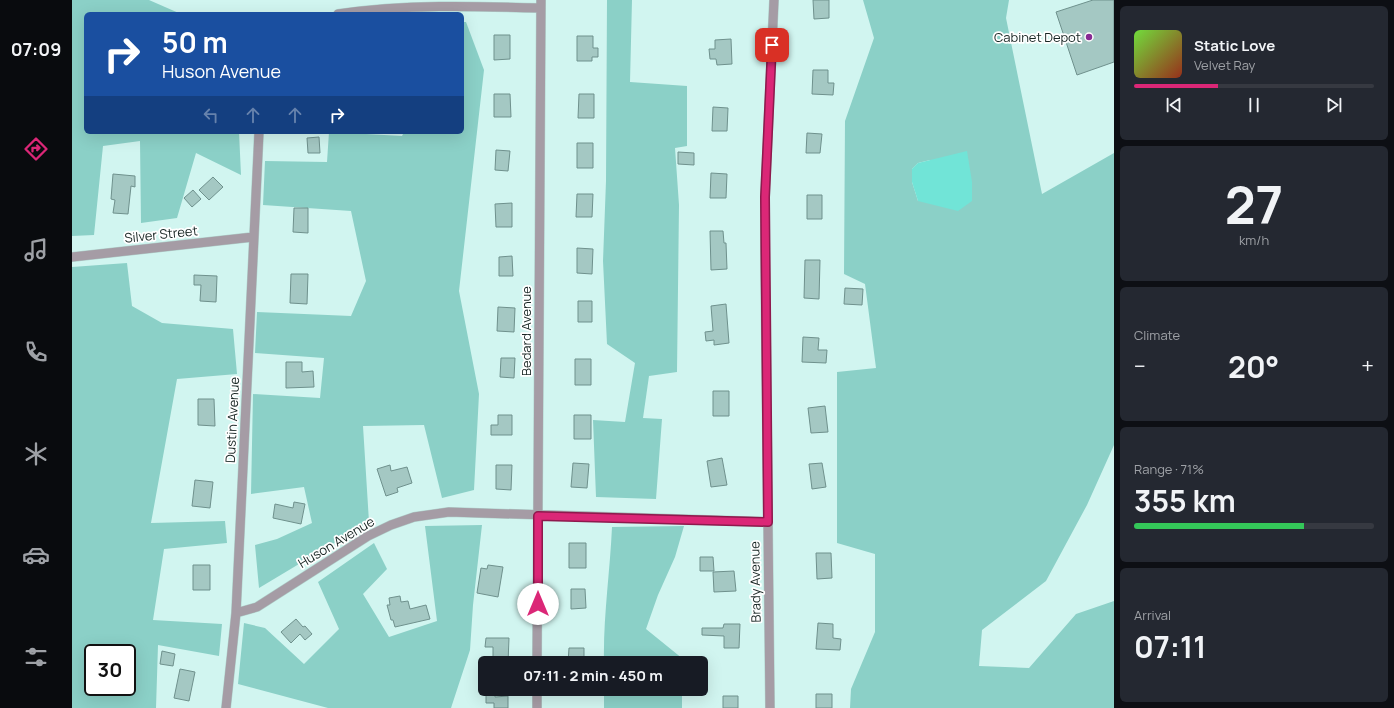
<!DOCTYPE html>
<html lang="en">
<head>
<meta charset="utf-8">
<style>
  :root { --surface:#171b24; --page:#242831; --text:#f1f3f6; --muted:#9ea1a6; --line:#363941; --accent:#db2777 }
  body { margin:0; font-family:Manrope,sans-serif; background:var(--page); color:var(--text); height:100vh; display:flex; flex-direction:column; font-size:15px; white-space:nowrap }
  * { box-sizing:border-box; margin:0 }
  p { font-size:13px; color:var(--muted) }
  .icon { flex:none; width:22px; height:22px; fill:none; stroke:currentColor; stroke-width:2; stroke-linecap:round; stroke-linejoin:round }
  .map { position:relative; flex:1; overflow:hidden }
  .drawer { display:flex; flex-direction:column; gap:6px; padding:6px; background:#0d0f14; width:280px }
  .drawer>* { flex:none }
  .banner { position:absolute; left:12px; top:12px; width:380px; height:122px; border-radius:6px; box-shadow:0 4px 16px #0002; background:#1a4fa0; color:#fff; overflow:hidden }
  .speed { position:absolute; left:12px; top:644px; display:flex; gap:8px; font-size:20px; font-weight:700; text-align:center }
  .speed>* { display:grid; place-content:center; width:52px; height:52px; border-radius:50%; background:var(--surface); box-shadow:0 4px 16px #0002; line-height:1 }
  .speed .limit { border:2px solid #111; border-radius:6px; background:#fff; color:#111 }
  .pin { position:absolute; display:grid; place-items:center; width:34px; height:34px; color:#fff; margin:-17px; border-radius:8px; box-shadow:0 2px 6px #0006 }
  .me { position:absolute; width:44px; margin:-22px; rotate:0deg; stroke-linejoin:round; filter:drop-shadow(0 0 3px #0008) }
  .turn { display:flex; align-items:center; gap:14px; height:84px; padding:0 12px; font-size:18px }
  .turn .icon { width:52px; height:52px; stroke-width:2.5 }
  .turn b { display:block; font-size:28px; line-height:34px }
  .lanes { display:flex; align-items:center; height:38px; padding:0 12px; background:#0003; justify-content:center; gap:20px; direction:ltr }
  .lanes .off { opacity:.35 }
  .big { font-size:30px; font-weight:700; line-height:1.1 }
  .drawer .card { flex:1; display:flex; flex-direction:column; justify-content:center; gap:6px; min-width:0; padding:0 14px; border-radius:6px; background:var(--page) }
  .drawer .dial { align-items:center; gap:0 }
  .dial b { font-size:52px; line-height:1 }
  .song { display:flex; align-items:center; gap:12px }
  .cover { width:48px; height:48px; border-radius:6px; background:linear-gradient(135deg,hsl(100 70% 55%),hsl(10 70% 35%)) }
  .played { height:4px; border-radius:2px; background:linear-gradient(90deg,var(--accent) 35%,var(--line) 35%) }
  .keys { display:flex; justify-content:space-around; direction:ltr }
  .heat { display:flex; justify-content:space-between; align-items:center; font-size:22px; direction:ltr }
  .charge { height:6px; border-radius:3px; background:linear-gradient(90deg,#34c759 71%,var(--line) 0) }
  .trip { position:absolute; left:406px; top:656px; width:230px; height:40px; border-radius:6px; background:var(--surface); box-shadow:0 4px 16px #0002; font-weight:700; line-height:40px; text-align:center }
  main { display:flex; flex:1; min-height:0 }
  .tabs { display:flex; flex-direction:column; width:72px; justify-content:space-around; align-items:center; background:#090b0e; color:var(--muted) }
  .tabs .icon { width:28px; height:28px }
  .tabs .selected { color:var(--accent) }
  .tabs b { font-size:18px; color:var(--text) }
  .map>svg:first-child { display:block }
  .green { fill:#8bd0c7; fill-rule:evenodd }
  .water { fill:#71e4d7 }
  .building { fill:#a4c8c3; stroke:#6f918d }
  .lines { fill:none; stroke-linecap:round; stroke-linejoin:round }
  .minor-casing { stroke:#b0d0cb; stroke-width:10 }
  .minor { stroke:#a59ca5; stroke-width:9 }
  .route-casing { stroke:#8e194d; stroke-width:10 }
  .route { stroke:#db2777; stroke-width:7 }
  .poi-dot { fill:#882a94; stroke:#fff; stroke-width:1.5 }
  .labels { text-anchor:middle; stroke-width:3.5; stroke-linejoin:round; paint-order:stroke }
  .poi-label { font-size:13px; fill:#172523; stroke:#fff; text-anchor:end }
  .street-label { font-size:13px; fill:#172523; stroke:#fff }
</style>
</head>
<body>
<main>
<nav class="tabs">
<b>07:09</b>
<svg class="icon selected" aria-label="directions" viewBox="0 0 24 24"><path d="M12 3l9 9-9 9-9-9zM9 14v-3h6M13 9l2 2-2 2"/></svg>
<svg class="icon" aria-label="music" viewBox="0 0 24 24"><path d="M9 18V5l10-2v13"/><circle cx="6" cy="18" r="3"/><circle cx="16" cy="16" r="3"/></svg>
<svg class="icon" aria-label="phone" viewBox="0 0 24 24"><path d="M5 4h4l2 5-3 2q2 4 5 5l2-3 5 2v4C11 20 4 13 5 4z"/></svg>
<svg class="icon" aria-label="climate" viewBox="0 0 24 24"><path d="M12 3v18M4 7l16 10M4 17L20 7"/></svg>
<svg class="icon" aria-label="car" viewBox="0 0 24 24"><path d="M5 17H2v-5l4-1 3-4h7l3 4 3 1v5h-3M9 17h6M6 11h13"/><circle cx="7" cy="17" r="2"/><circle cx="17" cy="17" r="2"/></svg>
<svg class="icon" aria-label="filters" viewBox="0 0 24 24"><path d="M4 7h16M4 17h16"/><circle cx="9" cy="7" r="2"/><circle cx="15" cy="17" r="2"/></svg>
</nav>
<div class="map">
<svg width="1042" height="708" viewBox="0 0 1042 708">
  <rect width="100%" height="100%" fill="#d1f5f0"/>
  <path class="green" d="M0 0H77L109 14H14V132H167L169 175 124 153 105 218 69 223 68 141 31 146 22 235 0 236Z
    M535 0H560L558 82 615 86V146L603 148 607 205 605 372 577 376 571 418 590 419 584 499 524 497 521 420 553 422 563 363 535 344 531 261 534 181Z
    M791 0H937L934 18 970 194 1042 153V445L1015 505 974 581 910 630 907 666 957 668 1004 614 1042 601V708H778L779 689 803 632V554L765 543V372L804 368 793 284 772 274 773 121 802 38ZM858 160 846 201 840 182V169L846 163Z
    M390 22H394L412 70 387 291 407 394 402 490 370 498 352 425 291 426 297 522 187 588 183 545 205 539 240 523 232 487 179 494 181 394 248 398 252 358 183 353 185 312 279 316 294 281 279 211 191 205 193 161 255 162 257 132H294V134L330 136 332 132H390Z
    M55 263 60 306 90 323 161 329 165 374 105 379 79 523 153 521 155 543 92 549 81 620 150 624 147 656 86 645 84 708H0V267ZM21 653H55V687H21Z
    M410 525 401 605 398 650 379 708H256L166 684 172 623 193 628 232 664 267 629 246 582 302 543 315 569 291 594 317 637 365 621 353 526Z
    M612 526 603 557 586 595 574 629 611 659V663H532C531 618 538 572 540 527Z
    M532 689H610V708H532Z"/>
  <path class="water" d="M895 151 900 182V201L886 211 846 201 840 182V169L846 163Z"/>
  <path class="building" d="M741 0H757V18L742 19Z
    M1021 0H1042V62L1005 75 984 12Z
    M422 35H438V59L422 60Z
    M505 36H521V48H526V57H520V61H505Z
    M659 39 660 64 645 65 644 59H638L637 49H643V40Z
    M741 70H756V83H762L761 95 740 94Z
    M422 94H438L439 117H422Z
    M507 94H522V118H506Z
    M641 107 656 108 655 131H640Z
    M735 133 750 134 748 153H734Z
    M247 137 248 153H236L235 138Z
    M505 143H521V168H505Z
    M424 150 438 151 436 171 423 170Z
    M606 152 622 153V165L606 164Z
    M639 173 655 174 654 198H638Z
    M41 174 63 176V187L59 186 56 214 41 213 43 200 39 199Z
    M141 177 151 187 137 200 127 190Z
    M121 190 129 199 120 207 112 198Z
    M505 194H521L520 217H504Z
    M735 195H750V219H735Z
    M440 203V227H424L423 204Z
    M222 208H236V233L221 232Z
    M638 231H651L652 243H654L655 269 639 270Z
    M505 248 521 249 520 274 505 273Z
    M440 256 441 276H427V257Z
    M733 260H748L747 299 732 298Z
    M219 274H236L235 304 218 303Z
    M122 275 145 276 144 302 128 301 129 285H122Z
    M773 288 791 289 790 305 772 304Z
    M506 301H520V322H506Z
    M654 304 657 343 642 345V340L634 341 633 332 641 331 639 306Z
    M426 307 443 308 442 332 425 331Z
    M731 337 747 338 746 350H755L754 363 730 362Z
    M429 358H443L442 378 428 377Z
    M503 359H519V385H503Z
    M214 362H230V372L241 371 242 387 214 388Z
    M641 391H657V416H641Z
    M126 399H142L143 426 126 425Z
    M753 406 756 432 739 433 736 408Z
    M426 415H440V435H419V425H426Z
    M502 415H519V439H502Z
    M650 458 655 485 639 487 635 461Z
    M501 463 517 464 515 488 499 487Z
    M750 463 754 487 740 489 737 464Z
    M318 465 319 471 335 467 340 483 325 488 326 492 314 496 305 469Z
    M424 465H440L439 490 424 489Z
    M123 480 141 482 138 508 120 506Z
    M222 502 233 504 229 524 201 518 203 504 221 508Z
    M497 543H514V568H497Z
    M744 553H759L760 578 745 579Z
    M628 557H641L642 571H628Z
    M121 565H138V590H121Z
    M416 565 431 567 426 597 405 593 409 568 415 569Z
    M662 571 664 591 642 592 641 572Z
    M499 589H513L514 608 499 609Z
    M328 596 329 602 336 601 338 609 354 605 358 619 323 627 321 620H319L315 605H318L317 598Z
    M224 619 231 627 233 626 240 634 233 640 228 634 219 643 209 632Z
    M746 623 761 624V638L769 639 768 650 744 649Z
    M652 624H668L667 648H652V636L630 635V628H651Z
    M414 638H437L436 663 421 662V647H413Z
    M497 648H512V663H496Z
    M90 651 103 654 101 666 88 664Z
    M108 669 123 672 117 701 102 698Z
    M414 693H423V697L436 696V708H422V703H414Z
    M744 694H760V708H744Z
    M651 696H666V708H651Z"/>
  <g class="lines">
    <g class="minor-casing">
      <path id="minor" d="M266 14C333 4 401 6 469 8
        M0 257 181 237
        M164 613 185 607 296 536 319 525 342 517 377 512 696 522
        M465 663 469 0
        M154 708 164 613 187 132
        M465 708V689
        M698 708 693 250V197L702 0"/>
    </g>
    <use href="#minor" class="minor"/>
  </g>
  <g class="lines">
    <g class="route-casing">
      <path id="route" d="M466 604V516L696 522 693 197 700 45"/>
    </g>
    <use href="#route" class="route"/>
  </g>
  <circle class="poi-dot" cx="1017" cy="37" r="4"/>
  <g class="labels">
    <g class="poi-label">
      <text x="1009" y="42">Cabinet Depot</text>
    </g>
    <g class="street-label">
      <text transform="translate(89 234) rotate(-6)" y="5">Silver Street</text>
      <text transform="translate(454 331) rotate(-90)" y="5">Bedard Avenue</text>
      <text transform="translate(160 420) rotate(-87)" y="5">Dustin Avenue</text>
      <text transform="translate(264 542) rotate(-31)" y="5">Huson Avenue</text>
      <text transform="translate(683 582) rotate(-91)" y="5">Brady Avenue</text>
    </g>
  </g>
</svg>
<div class="speed"><div class="limit">30</div></div>
<div class="pin" style="left:700px;top:45px;background:#d93025"><svg class="icon" aria-label="arrive" viewBox="0 0 24 24"><path d="M6 21V4h12l-3 4 3 4H6"/></svg></div>
<svg class="me" style="left:466px;top:604px" viewBox="-20 -20 40 40"><circle r="19" fill="#fff"/><path d="M0-13L10 11 0 6-10 11z" fill="#db2777"/></svg>
<div class="trip">07:11 · 2 min · 450 m</div>
<div class="banner">
<div class="turn"><svg class="icon" aria-label="right" viewBox="0 0 24 24"><path d="M7 20v-9h11M14 6l5 5-5 5"/></svg><div><b>50 m</b>Huson Avenue</div></div>
<div class="lanes"><svg class="icon off" aria-label="left" viewBox="0 0 24 24"><path d="M17 20v-9H6M10 6l-5 5 5 5"/></svg><svg class="icon off" aria-label="ahead" viewBox="0 0 24 24"><path d="M12 20V5M6 11l6-6 6 6"/></svg><svg class="icon off" aria-label="ahead" viewBox="0 0 24 24"><path d="M12 20V5M6 11l6-6 6 6"/></svg><svg class="icon" aria-label="right" viewBox="0 0 24 24"><path d="M7 20v-9h11M14 6l5 5-5 5"/></svg></div>
</div>
</div>
<section class="drawer">
<div class="card">
<div class="song"><i class="cover"></i><div><b>Static Love</b><p>Velvet Ray</p></div></div>
<div class="played"></div>
<div class="keys"><svg class="icon" aria-label="previous" viewBox="0 0 24 24"><path d="M18 5L8 12l10 7zM5 5v14"/></svg><svg class="icon" aria-label="pause" viewBox="0 0 24 24"><path d="M8 5v14M16 5v14"/></svg><svg class="icon" aria-label="next" viewBox="0 0 24 24"><path d="M6 5l10 7-10 7zM19 5v14"/></svg></div>
</div>
<div class="card dial"><b>27</b><p>km/h</p></div>
<div class="card"><p>Climate</p>
<div class="heat"><a>−</a><b class="big">20°</b><a>+</a></div>
</div>
<div class="card"><p>Range · 71%</p><b class="big">355 km</b><div class="charge"></div></div>
<div class="card"><p>Arrival</p><b class="big">07:11</b></div>
</section>
</main>
</body>
</html>
